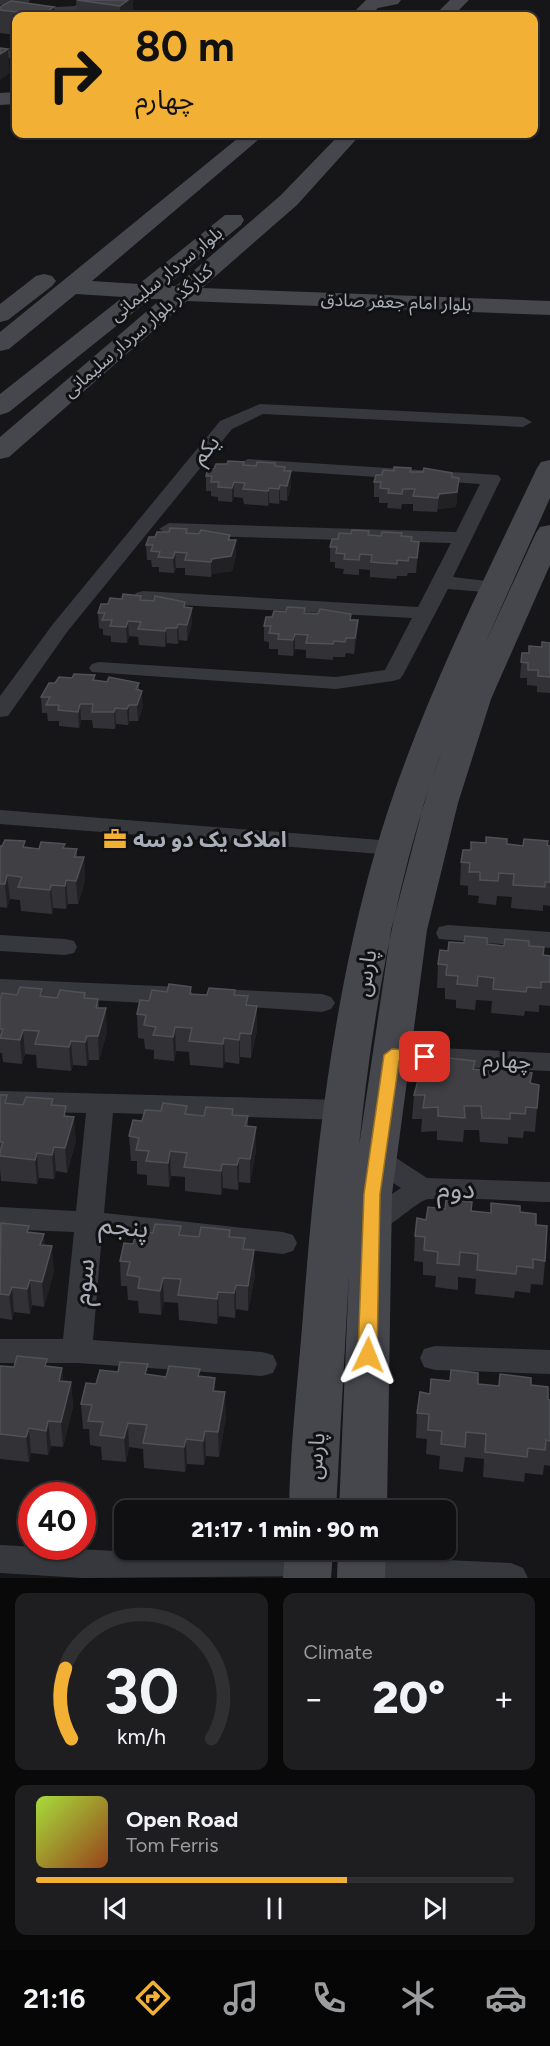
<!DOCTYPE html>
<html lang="en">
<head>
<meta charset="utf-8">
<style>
  :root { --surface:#101012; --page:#1e1e20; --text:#f1f3f6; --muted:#9c9d9f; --line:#303032; --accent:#f2b134 }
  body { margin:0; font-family:Figtree,"Noto Sans Arabic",sans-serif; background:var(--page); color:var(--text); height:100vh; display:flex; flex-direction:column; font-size:22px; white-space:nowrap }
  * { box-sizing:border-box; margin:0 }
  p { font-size:20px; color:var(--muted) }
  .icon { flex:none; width:33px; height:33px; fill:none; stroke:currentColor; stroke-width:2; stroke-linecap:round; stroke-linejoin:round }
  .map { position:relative; height:1578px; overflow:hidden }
  .sheet { display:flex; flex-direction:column; gap:15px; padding:15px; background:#09090a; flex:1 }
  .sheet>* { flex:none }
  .hud { position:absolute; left:12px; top:12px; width:526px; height:126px; border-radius:12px; box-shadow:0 2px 4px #0004,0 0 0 2px var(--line); background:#f2b134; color:#111; overflow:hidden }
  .speed { position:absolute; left:18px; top:1482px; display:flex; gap:12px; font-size:30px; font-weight:700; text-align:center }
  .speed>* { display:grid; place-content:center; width:78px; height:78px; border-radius:50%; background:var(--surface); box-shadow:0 2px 4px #0004,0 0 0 2px var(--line); line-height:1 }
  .speed .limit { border:9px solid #d22; background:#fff; color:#111 }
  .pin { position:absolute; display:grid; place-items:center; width:51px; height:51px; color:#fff; margin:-26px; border-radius:12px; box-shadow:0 3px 9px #0006 }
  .me { position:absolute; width:66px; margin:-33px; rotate:2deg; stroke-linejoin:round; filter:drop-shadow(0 0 4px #0008) }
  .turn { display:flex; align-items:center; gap:21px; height:126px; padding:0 24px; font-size:27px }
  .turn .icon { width:78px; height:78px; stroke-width:2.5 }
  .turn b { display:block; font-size:42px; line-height:51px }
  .big { font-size:45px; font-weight:800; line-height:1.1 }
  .sheet .tile { flex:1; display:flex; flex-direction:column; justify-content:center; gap:9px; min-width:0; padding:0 21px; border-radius:12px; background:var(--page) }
  .sheet .dial { align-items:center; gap:0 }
  .dial svg { height:156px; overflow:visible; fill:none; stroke:var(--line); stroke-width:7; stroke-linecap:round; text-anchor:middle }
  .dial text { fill:var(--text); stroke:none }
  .song { display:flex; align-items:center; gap:18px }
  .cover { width:72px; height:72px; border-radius:9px; background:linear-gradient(135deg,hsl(80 70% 55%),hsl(20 70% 35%)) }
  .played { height:6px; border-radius:3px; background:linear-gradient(90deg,var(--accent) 65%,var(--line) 65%) }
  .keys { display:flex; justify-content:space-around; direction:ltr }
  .heat { display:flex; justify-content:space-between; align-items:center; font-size:33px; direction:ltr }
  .sheet .tiles { flex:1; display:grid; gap:15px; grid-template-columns:1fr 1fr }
  .tile:last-child { grid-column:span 2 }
  .trip { position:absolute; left:114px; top:1500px; width:342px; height:60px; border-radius:12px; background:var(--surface); box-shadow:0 2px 4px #0004,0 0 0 2px var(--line); font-weight:800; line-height:60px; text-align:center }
  .tabs { display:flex; height:96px; justify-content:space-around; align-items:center; background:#060607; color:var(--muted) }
  .tabs .icon { width:42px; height:42px }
  .tabs .current { color:var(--accent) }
  .tabs b { font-size:27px; color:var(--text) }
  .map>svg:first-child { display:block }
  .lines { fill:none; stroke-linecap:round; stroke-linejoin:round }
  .street { fill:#37383d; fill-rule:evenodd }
  .secondary { fill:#45474d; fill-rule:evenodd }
  .wall { fill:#323236 }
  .shaded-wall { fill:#212124 }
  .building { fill:#3f3f44; stroke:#4f5156; stroke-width:1.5 }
  .route { fill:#f2b134; stroke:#9d7322; stroke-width:1.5 }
  .labels { text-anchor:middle; stroke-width:6; stroke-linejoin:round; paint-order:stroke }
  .far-street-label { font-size:18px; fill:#a8adb8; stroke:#111113 }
  .street-label { font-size:22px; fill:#a8adb8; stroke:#111113 }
  .poi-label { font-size:22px; font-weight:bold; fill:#a8adb8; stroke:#111113; text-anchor:start }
  .near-street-label { font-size:27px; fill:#a8adb8; stroke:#111113 }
</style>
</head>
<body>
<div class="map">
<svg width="550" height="1578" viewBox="0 0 550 1578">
  <rect width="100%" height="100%" fill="#161618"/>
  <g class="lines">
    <path class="street" d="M82 0H95L78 13 0 18V10L75 6Z
      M16 49V57L0 60V52Z
      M260 404 523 417 532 422 523 427 263 414 232 429 67 632 8 716 0 717V696L53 624 220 421Z
      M248 459 498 475 501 479 453 577 503 583 506 587 503 591 496 593 448 589 403 675 400 679 393 681 336 689 92 672 89 668 92 664 99 662 336 677 385 670 412 618 143 603 136 601 133 597 136 593 143 591 418 607 451 543 169 535 159 529 169 523 456 532 480 484 242 468 239 464Z
      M0 810 393 841 401 843 405 848 401 853 393 855 0 824Z
      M448 925 550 932V948L439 939 436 933 439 927Z
      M0 935 65 939 74 941 77 947 74 953 65 955 0 951Z
      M0 979 181 987 190 990 194 996 190 1002 181 1005 0 995Z
      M217 989 322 994 331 997 335 1003 331 1009 322 1012 208 1004 204 998 208 992Z
      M392 1046 550 1053V1071L392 1064 383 1061 379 1055 383 1049Z
      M0 1091 343 1100 352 1103 356 1110 352 1117 343 1120 113 1113 104 1213 283 1232 293 1235 297 1243 293 1251 283 1254 102 1234 93 1340 262 1352 273 1355 277 1364 273 1373 262 1376 77 1363H0V1339H63L74 1232 0 1229V1207L76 1211 86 1113 0 1111Z
      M377 1149 387 1152 427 1178 550 1182V1202C531 1202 435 1195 425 1200 404 1210 386 1237 361 1230L357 1222 361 1214 401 1188 367 1166 363 1159 367 1152Z
      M435 1346 550 1350V1374L435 1370 424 1367 420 1358 424 1349Z
      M0 1545 307 1561 319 1566 323 1576 83 1578 0 1573Z
      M361 1556 511 1563 523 1568 528 1578H348L345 1571 349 1561Z"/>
    <path class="secondary" d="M366 0H401L398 4 378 8 369 16H350Z
      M450 0H469L453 16H434Z
      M16 92V104L0 105V93Z
      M243 134H265L92 281 139 284 225 215H241L244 220 241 225 166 286H176L281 195 340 134H361L297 205 202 288 550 301V315L187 301 9 457 0 459V437L161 299H150L9 412 0 415V394L123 297 76 294 9 349 0 351V332Z
      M44 274 52 276 56 281 52 286 8 320 0 322V304L36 276Z
      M550 460V498L484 646 536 533 540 527 550 525V565L491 699 458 803 427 930 392 1194 387 1510H339L349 1273 336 1510H289C290 1446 298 1380 303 1315 315 1158 332 1000 376 849 415 716 478 592 537 468L541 462ZM442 750 424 803 391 930 359 1146C373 1011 396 878 442 750Z
      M285 1550H333L331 1578H283Z
      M338 1550H386L385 1578H337Z"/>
  </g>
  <path class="wall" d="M0 0H30L28 3 54 7 55 16H16V35L0 33V7L3 5H0Z
    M76 0H133V16H77Z
    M16 35V63H13L11 39Z
    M244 465 275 466 285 471H291V486L287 501 280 500 279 504 269 503 268 506 244 504 243 498 234 497 232 502 218 501V497L211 496V491H206V476L214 469Z
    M411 468V472L459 478 456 507 438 509 437 512 413 511V504H402L401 509 387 508 388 503H379V497H374V482L382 475 394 471Z
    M187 529V534L230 535V540L236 555 232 571 212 574 211 577 185 575V568H176L174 573 159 572V567H152L151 560H147L146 545 155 537 169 532Z
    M369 535 412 537V541L418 557 416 573H408L407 576H397L396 579 370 577V570L359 569V575L343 574 344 569 335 568V562H330V547L338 539Z
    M141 596V600L186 607 192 623 187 641 179 640 178 644 167 643 165 647 139 645 138 637 129 636 127 643 111 642V636L103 635V629L99 628 98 613 108 604 122 599Z
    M305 613 358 620 357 636 354 654 346 653 345 657H333V660L306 658V650L295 649 293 656 278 655V649H269V642L264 641V626L272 617Z
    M550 643V693L537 692V686L527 685V678H520L522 653H529Z
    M95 680 139 683V690L143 707 138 721H129L128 725 116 724 115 729 93 728 92 720H81L79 728 59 726V721H48L47 713H42L41 697Z
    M507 844 523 846H550V906L543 905V911L511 908 512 897 497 896 496 905 478 903 479 896 468 895V886L460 885 461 862 471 850Z
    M0 846 39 849 65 848 77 849V857H84L85 881 78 904H68L66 909 53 908 52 914 21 911 20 900 10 899 7 908 0 907Z
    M487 944 504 946H529L543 955 550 956V1006L539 1005V1012L525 1011 524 1016 491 1013 492 1001 476 1000 475 1010 456 1008V1000L445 999V988H437L438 964 448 951Z
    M42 989 43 997 57 998H85L98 999 99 1008 107 1032 99 1060H89L87 1066 73 1065 71 1071 37 1068 36 1055 25 1054 22 1064 3 1062 2 1053H0V999Z
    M235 990V995L248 996V1005L257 1030 251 1058 240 1057 239 1064 225 1062 223 1068 190 1065 189 1052 176 1051 174 1061 154 1059V1050L145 1049 144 1039 138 1038 137 1014 149 1001 192 994 207 995Z
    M475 1061 474 1069 516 1071 531 1083 537 1108 535 1132 524 1131 523 1138 508 1137V1144L480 1142 479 1130H464L463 1142 437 1140V1131L421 1132 422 1119H412L414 1095 427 1073 446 1065Z
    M0 1095 8 1104 23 1105H53L67 1116 76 1141 67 1173 56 1171 54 1179 39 1178 37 1184 1 1181 0 1169Z
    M188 1114 204 1116 233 1115 248 1116V1126L256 1151 250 1183 239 1182 238 1190 223 1188 221 1195 185 1191V1177L171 1176 169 1187 147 1185V1175L137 1174V1161H131L129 1136 142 1121Z
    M471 1211 490 1213 520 1212 536 1225 545 1261 543 1285 531 1284 530 1293 515 1291 514 1298 475 1294 476 1279 458 1277V1290L435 1287 436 1276 423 1275V1262L414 1261 415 1236 426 1220Z
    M0 1226 30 1233 45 1245 54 1271 44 1307 32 1305 30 1314 14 1312 12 1320 0 1318Z
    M181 1226V1235L199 1237 230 1230V1237L245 1238V1249L255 1275 248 1311 236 1309 235 1318 219 1316 217 1324 179 1320 178 1303 164 1302 161 1315 139 1313 138 1301 128 1300 127 1286H121L120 1261 133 1244 153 1233Z
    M0 1366 14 1367H48L62 1368 63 1381 71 1382 73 1407 63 1447 51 1446 48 1455 31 1453 29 1462 0 1459Z
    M148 1375 166 1377H200L216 1391 226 1417 219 1457 206 1456 204 1465 187 1464 185 1472 144 1468 143 1449 129 1447 126 1462 102 1460 101 1447 90 1445 89 1429H83L81 1404 96 1384Z
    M478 1384 499 1386 531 1385 548 1399 550 1400V1466L544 1465 543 1475 525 1473 524 1482 483 1477 484 1459 465 1457 463 1472 439 1469 440 1456 426 1454 427 1439 416 1438 417 1413 430 1394Z"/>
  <path class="shaded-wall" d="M128 0H133V16H120V6Z
    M54 7 55 16H41V15Z
    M8 49 10 73 0 80V54Z
    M291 471V486L287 501V486Z
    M459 478 456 507 438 509 437 512 439 494Z
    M234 482V497L232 502V488Z
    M280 485V500L279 504V489Z
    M269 488V503L268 506V491Z
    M236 540V555L232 571 212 574 211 577V562L212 559Z
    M419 542 418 557 416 573 417 558Z
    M175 552 176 568 174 573 173 558Z
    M192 608V623L187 641V625Z
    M358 620 357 636 354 654 355 638Z
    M128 621 129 636 127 643 126 627Z
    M178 624 179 640 178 644 177 628Z
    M166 628 167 643 165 647V631Z
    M295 634V649L293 656V640Z
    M142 691 143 707 138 721 137 705Z
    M80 704 81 720 79 728 78 712Z
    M129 705V721L128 725 127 709Z
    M115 708 116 724 115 729 114 712Z
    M84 857 85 881 78 904 76 881Z
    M7 875 10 899 7 908 5 884Z
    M66 880 68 904 66 909 65 886Z
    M51 885 53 908 52 914 50 890Z
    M257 1006V1030L251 1058V1034Z
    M106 1008 107 1032 99 1060 98 1036Z
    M175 1027 176 1051 174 1061 173 1037Z
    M23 1030 25 1054 22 1064 20 1040Z
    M240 1033V1057L239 1064V1040Z
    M87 1036 89 1060 87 1066 85 1042Z
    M224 1038 225 1062 223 1068V1044Z
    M71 1041 73 1065 71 1071 69 1047Z
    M74 1117 76 1141 67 1173 65 1148Z
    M256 1127V1151L250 1183V1159Z
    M54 1147 56 1171 54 1179 52 1155Z
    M170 1151 171 1176 169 1187 168 1163Z
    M37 1153 39 1178 37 1184 35 1160Z
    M239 1158V1182L238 1190 237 1165Z
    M222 1164 223 1188 221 1195V1171Z
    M44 1234 46 1259 40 1245Z
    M52 1246 54 1271 44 1307 42 1282Z
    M254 1250 255 1275 248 1311V1286Z
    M163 1278 164 1302 161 1315 160 1291Z
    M30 1280 32 1305 30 1314 27 1289Z
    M236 1285V1309L235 1318 234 1293Z
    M12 1287 14 1312 12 1320 9 1295Z
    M218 1292 219 1316 217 1324V1299Z
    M62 1368 64 1393 59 1381Z
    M215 1378 216 1403 213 1391Z
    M71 1382 73 1407 63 1447 61 1422Z
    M225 1392 226 1417 219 1457 218 1432Z
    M48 1421 51 1446 48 1455 46 1431Z
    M128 1423 129 1447 126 1462 124 1438Z
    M29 1428 31 1453 29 1462 26 1437Z
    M205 1431 206 1456 204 1465 203 1441Z
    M186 1439 187 1464 185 1472 184 1447Z"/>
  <path class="building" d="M77 0H128L120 6Z
    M11 1 54 7 41 15 0 10V7Z
    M16 35V40L11 39Z
    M0 48 8 49 0 54Z
    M228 461 244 462 243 465 256 466 257 462 275 463V466L285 467 284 471H291L287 486 280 485 279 489 269 488 268 491 243 489 245 483 234 482 232 488 218 487 219 482H211L212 476H206L208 468 214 469 216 464H227Z
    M394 467 411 468 410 472H423L424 468 452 473V477L459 478 457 492 439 494 438 498 413 496 415 489H403L402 494 388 493 389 489 380 488 381 482H374L376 475H382L383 470 394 471Z
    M170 528 187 529 186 533 199 534 201 530 230 535 228 540H236L231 556 212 559 211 562 185 560 187 553 175 552 173 558 158 557 160 552 151 551 153 545H146L149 537H155L157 532H169Z
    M352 530 369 531 368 535 381 536 382 532 402 533 401 536 412 537 411 541 419 542 417 558 409 557 408 561 397 560V564L371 562 372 555 360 554 359 560 344 559 345 554 336 553 337 547H330L332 539H338L339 533 351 534Z
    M123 594 141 596 140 600 154 601 155 596 185 602 184 607 192 608 187 625 178 624 177 628H166L165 631 138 629 141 622 128 621 126 627 110 626 112 620H102L105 613H98L101 604H108L110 598 122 599Z
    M287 607 305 608 304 613 318 614 320 609 351 614 350 620H358L355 638H346L345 642 334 641 333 644 306 643 308 635 295 634 293 640 278 639 279 634 269 633 271 626H264L266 617H272L274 611 286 612Z
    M542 642 550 643V677L538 676V670H528V663L521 662 522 653H529V646L542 647Z
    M74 674 95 675 93 680 107 682 109 677 139 683 136 689 142 691 137 705H129L127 709 115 708 114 712H92L93 704H80L78 712 58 710 59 705H46L50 697H41L49 683H55L59 677 72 678Z
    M486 837 507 839V844L523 846 524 839 548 841 547 845 550 846V882H545V887L513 885 514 874 499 873 498 881 480 880V872H469L470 863 461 862 463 850H471V842L486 843Z
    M5 840 25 841 23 847 39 849 41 842 65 844 63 848 77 849 74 857H84L76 881 66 880 65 886 51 885 50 890 18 887 22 877 7 875 5 884H0V846H2Z
    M465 936 487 938V944L504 946 505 939 529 941V946L544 947 543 955 550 956V982H541V988L527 987 526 992 493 989 494 978 478 976 477 986 457 984 458 976 446 975 447 965 438 964 440 950 448 951 449 942 464 943Z
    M169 984 191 987 190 994 207 995 209 988 235 990 234 995 248 996 246 1005 257 1006 251 1034 240 1033 239 1040 224 1038 223 1044 189 1041 192 1028 175 1027 173 1037 153 1035 156 1027 144 1025 146 1015 137 1014 140 1000 149 1001 152 990 167 992Z
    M20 987 42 989 40 996 57 998 60 990 85 993 84 998 98 999 96 1008H106L98 1036H87L85 1042 71 1041 69 1047 35 1044 39 1031 23 1030 20 1040 0 1038 3 1029H0V999L2 993 17 995Z
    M449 1058 475 1061 473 1069 491 1071 494 1064 516 1067V1071L532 1073 530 1083 539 1085 537 1108 526 1107 525 1114 510 1113V1119L482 1118 481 1106H464L465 1118 438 1116V1107L423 1108 425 1095H414L420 1073H427L430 1064 446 1065Z
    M0 1095H7L5 1103 23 1105 26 1097 53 1099 51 1105 66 1106 64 1116 74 1117 65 1148 54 1147 52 1155 37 1153 35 1160 0 1156V1152L3 1142H0Z
    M163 1103 187 1106 185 1114 204 1116 206 1107 233 1109 232 1115 248 1116 245 1126 256 1127 250 1159 239 1158 237 1165 222 1164 221 1171 184 1167 187 1153 170 1151 168 1163 146 1161 149 1151 136 1150 139 1138 129 1136 133 1120 142 1121 145 1110 161 1111Z
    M446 1200 472 1202 471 1211 491 1213V1203L520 1206V1212L536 1214V1225L547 1226 545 1261 533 1259V1268L517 1266 516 1274 477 1270 478 1254 460 1252 459 1265 437 1263 438 1252 424 1250 425 1237 415 1236 417 1218 426 1220 428 1207 445 1209Z
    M1 1223 29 1226 27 1232 44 1234 40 1245 52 1246 42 1282 30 1280 27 1289 12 1287 9 1295 0 1294Z
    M155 1224 181 1226 179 1235 199 1237 201 1227 230 1230 229 1237 245 1238 243 1249 254 1250 248 1286 236 1285 234 1293 218 1292 217 1299 178 1295 181 1279 163 1278 160 1291 138 1288 140 1277 127 1275 130 1262 120 1261 124 1243 133 1244 137 1231 153 1233Z
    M17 1356 47 1359 45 1366 62 1368 59 1381 71 1382 61 1422 48 1421 46 1431 29 1428 26 1437 0 1434V1366L14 1367Z
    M120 1362 148 1364 145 1374 166 1377 169 1366 200 1369 198 1376 215 1378 213 1391 225 1392 218 1432 205 1431 203 1441 186 1439 184 1447 143 1443 147 1425 128 1423 124 1438 100 1435 103 1422 88 1421 92 1405 81 1404 86 1383 96 1384 100 1370 118 1372Z
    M451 1370 478 1373V1384L499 1386 500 1374 531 1378V1385L548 1387V1399L550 1400V1441L546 1440 545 1450 528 1448 527 1457 485 1452 486 1434 466 1432 465 1447 441 1444 442 1431 428 1430 429 1414 417 1413 420 1392 430 1394 431 1379 450 1381Z"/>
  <path class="route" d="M392 1049 425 1051 433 1057 425 1062 399 1061 380 1194 377 1355 374 1360 368 1362 361 1360 358 1355 364 1194 384 1055Z"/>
  <defs>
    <g id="office-bare" transform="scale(1.8)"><path d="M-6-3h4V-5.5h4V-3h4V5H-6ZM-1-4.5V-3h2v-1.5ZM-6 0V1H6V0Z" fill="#f2b134" stroke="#111113" stroke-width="2.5" paint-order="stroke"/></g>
  </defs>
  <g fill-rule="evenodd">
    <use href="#office-bare" x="115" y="839"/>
  </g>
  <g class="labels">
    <g class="far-street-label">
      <text transform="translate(166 274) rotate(-39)" y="6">بلوار سردار سلیمانی</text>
      <text transform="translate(396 302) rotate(2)" y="6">بلوار امام جعفر صادق</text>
      <text transform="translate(138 331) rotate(-41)" y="6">کنارگذر بلوار سردار سلیمانی</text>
    </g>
    <g class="street-label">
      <text transform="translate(205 449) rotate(-49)" y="8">یکم</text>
      <text transform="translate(365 973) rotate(-81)" y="8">پارس</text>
      <text transform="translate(507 1060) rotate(2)" y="8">چهارم</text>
      <text transform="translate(315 1456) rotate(-86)" y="8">پارس</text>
    </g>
    <g class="poi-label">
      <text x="133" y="847">املاک یک دو سه</text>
    </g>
    <g class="near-street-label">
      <text transform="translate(456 1189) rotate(1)" y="9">دوم</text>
      <text transform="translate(124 1226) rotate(6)" y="9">پنجم</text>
      <text transform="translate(83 1282) rotate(-85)" y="9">سوم</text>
    </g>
  </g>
</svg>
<div class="speed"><div class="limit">40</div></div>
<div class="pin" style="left:425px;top:1057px;background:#d93025"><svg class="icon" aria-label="arrive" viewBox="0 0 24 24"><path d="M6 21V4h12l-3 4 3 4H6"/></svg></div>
<svg class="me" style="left:368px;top:1355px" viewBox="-20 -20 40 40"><path d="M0-17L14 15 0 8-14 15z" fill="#f2b134" stroke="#fff" stroke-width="4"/></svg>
<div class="trip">21:17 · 1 min · 90 m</div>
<div class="hud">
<div class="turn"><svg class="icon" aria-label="right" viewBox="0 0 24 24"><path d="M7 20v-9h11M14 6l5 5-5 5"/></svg><div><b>80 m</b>چهارم</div></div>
</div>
</div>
<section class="sheet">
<div class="tiles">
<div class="tile dial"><svg viewBox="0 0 100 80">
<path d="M14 69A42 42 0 1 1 86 69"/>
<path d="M14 69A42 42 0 0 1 11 33" stroke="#f2b134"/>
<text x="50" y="56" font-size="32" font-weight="700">30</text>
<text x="50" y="72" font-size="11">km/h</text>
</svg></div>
<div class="tile"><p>Climate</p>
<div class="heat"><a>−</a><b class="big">20°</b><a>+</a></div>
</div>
<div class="tile">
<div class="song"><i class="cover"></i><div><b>Open Road</b><p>Tom Ferris</p></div></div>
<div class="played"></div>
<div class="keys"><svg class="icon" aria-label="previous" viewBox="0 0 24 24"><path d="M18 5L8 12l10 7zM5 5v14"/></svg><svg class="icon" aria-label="pause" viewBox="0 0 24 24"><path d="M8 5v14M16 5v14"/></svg><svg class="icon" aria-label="next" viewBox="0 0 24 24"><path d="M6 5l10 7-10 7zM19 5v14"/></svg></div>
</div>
</div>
</section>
<nav class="tabs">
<b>21:16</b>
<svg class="icon current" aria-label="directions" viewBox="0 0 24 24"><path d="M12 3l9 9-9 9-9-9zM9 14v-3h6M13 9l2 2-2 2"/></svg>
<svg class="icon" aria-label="music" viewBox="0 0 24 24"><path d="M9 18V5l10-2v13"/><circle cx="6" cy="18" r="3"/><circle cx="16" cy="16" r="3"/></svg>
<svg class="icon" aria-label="phone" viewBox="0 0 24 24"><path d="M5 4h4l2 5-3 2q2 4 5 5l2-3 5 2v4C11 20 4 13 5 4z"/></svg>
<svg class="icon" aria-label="climate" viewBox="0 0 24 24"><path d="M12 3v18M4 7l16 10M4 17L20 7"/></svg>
<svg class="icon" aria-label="car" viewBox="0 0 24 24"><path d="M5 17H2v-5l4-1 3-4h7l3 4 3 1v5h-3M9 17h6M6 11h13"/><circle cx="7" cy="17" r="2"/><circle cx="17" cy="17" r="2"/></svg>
</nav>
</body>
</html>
